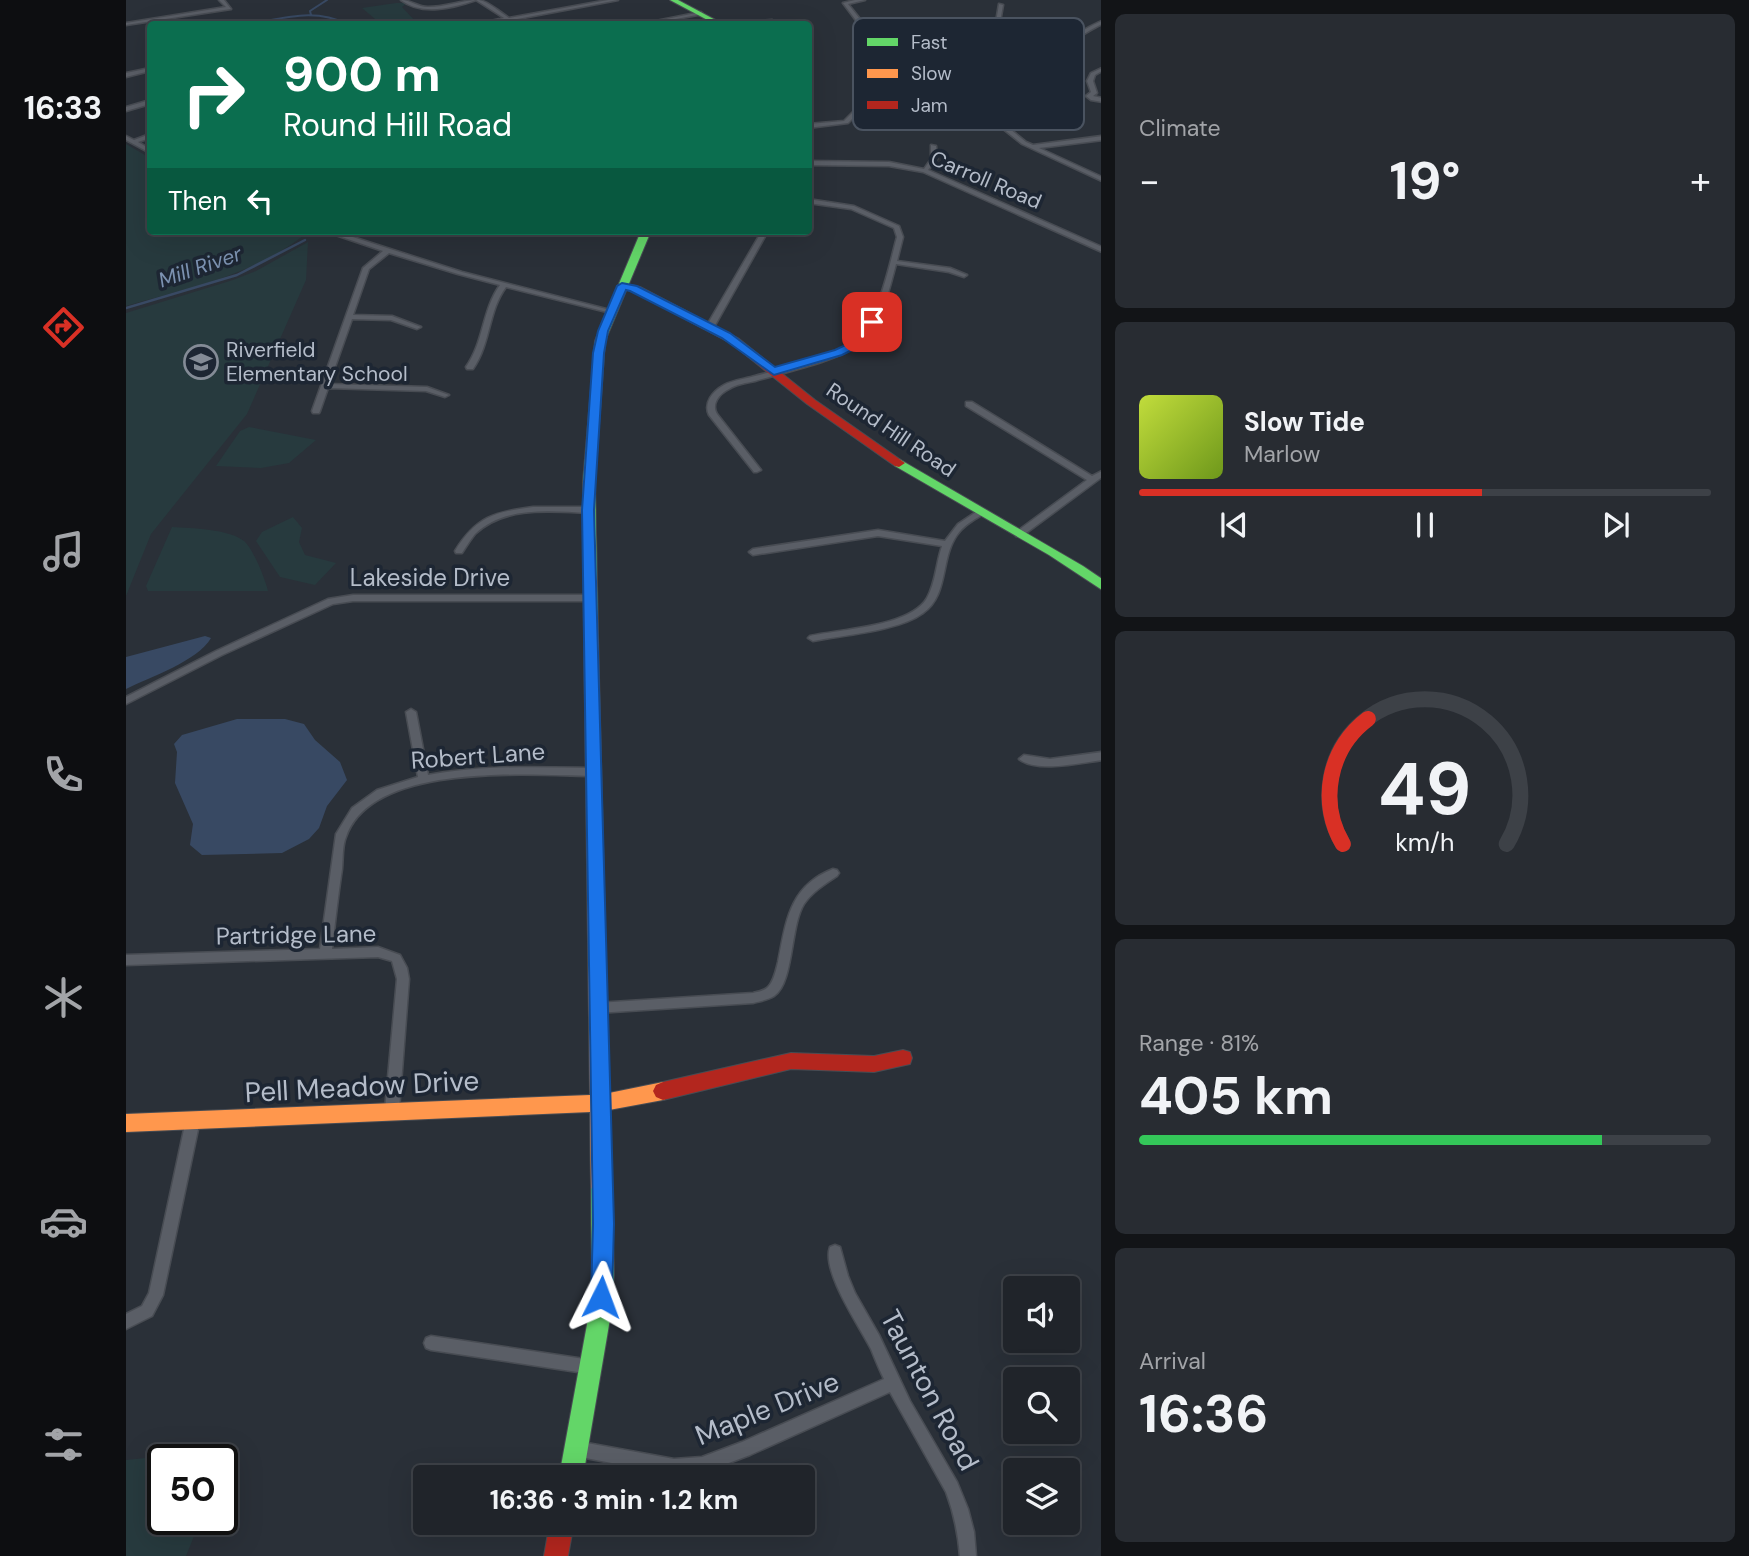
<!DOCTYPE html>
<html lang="en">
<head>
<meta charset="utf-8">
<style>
  :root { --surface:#20242a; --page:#282c32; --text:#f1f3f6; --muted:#a2a4a8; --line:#3d4147; --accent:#d93025 }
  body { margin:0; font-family:"DM Sans",sans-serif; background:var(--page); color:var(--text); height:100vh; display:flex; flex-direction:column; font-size:26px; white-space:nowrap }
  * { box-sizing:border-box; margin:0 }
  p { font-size:23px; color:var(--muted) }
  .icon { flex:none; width:38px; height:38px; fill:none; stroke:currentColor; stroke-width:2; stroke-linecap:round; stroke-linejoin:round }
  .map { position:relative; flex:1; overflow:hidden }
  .side { display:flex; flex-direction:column; gap:14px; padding:14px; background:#121417; width:648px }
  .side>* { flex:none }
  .hud { position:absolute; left:21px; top:21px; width:665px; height:214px; border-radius:7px; box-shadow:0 7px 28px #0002,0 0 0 2px var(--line); background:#0b6e4f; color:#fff; overflow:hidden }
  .controls { position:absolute; left:877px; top:1276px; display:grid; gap:14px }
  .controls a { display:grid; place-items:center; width:77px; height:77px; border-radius:7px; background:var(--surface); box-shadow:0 7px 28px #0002,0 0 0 2px var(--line); font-size:35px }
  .speed { position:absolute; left:21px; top:1444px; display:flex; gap:14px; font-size:35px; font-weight:700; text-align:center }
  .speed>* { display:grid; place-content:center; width:91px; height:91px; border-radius:50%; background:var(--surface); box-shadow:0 7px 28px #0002,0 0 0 2px var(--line); line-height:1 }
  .speed .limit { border:4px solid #111; border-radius:10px; background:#fff; color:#111 }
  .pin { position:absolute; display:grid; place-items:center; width:60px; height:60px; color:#fff; margin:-30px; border-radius:14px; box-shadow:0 4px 10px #0006 }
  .me { position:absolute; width:77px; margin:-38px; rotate:3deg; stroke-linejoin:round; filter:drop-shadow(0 0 5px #0008) }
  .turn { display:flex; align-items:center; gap:24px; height:147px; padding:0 21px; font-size:32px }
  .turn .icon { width:91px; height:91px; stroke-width:2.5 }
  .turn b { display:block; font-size:49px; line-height:60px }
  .then { display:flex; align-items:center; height:66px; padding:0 21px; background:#0003; gap:14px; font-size:26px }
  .big { font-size:52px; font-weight:700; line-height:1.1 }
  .side .widget { flex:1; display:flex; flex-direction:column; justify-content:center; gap:10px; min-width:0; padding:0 24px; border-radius:10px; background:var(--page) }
  .side .dial { align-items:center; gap:0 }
  .dial svg { height:182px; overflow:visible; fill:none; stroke:var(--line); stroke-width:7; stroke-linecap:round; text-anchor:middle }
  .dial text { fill:var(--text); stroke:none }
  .song { display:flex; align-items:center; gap:21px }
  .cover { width:84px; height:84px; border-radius:10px; background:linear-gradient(135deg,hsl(70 70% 55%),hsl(80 70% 35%)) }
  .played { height:7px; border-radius:4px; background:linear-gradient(90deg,var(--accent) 60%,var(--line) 60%) }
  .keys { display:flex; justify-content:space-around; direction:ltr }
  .heat { display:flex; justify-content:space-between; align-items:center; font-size:38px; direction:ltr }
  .charge { height:10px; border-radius:5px; background:linear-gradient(90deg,#34c759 81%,var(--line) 0) }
  .trip { position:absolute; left:287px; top:1465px; width:402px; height:70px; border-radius:7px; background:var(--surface); box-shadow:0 7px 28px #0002,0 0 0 2px var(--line); font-weight:700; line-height:70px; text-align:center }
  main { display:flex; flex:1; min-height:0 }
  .dock { display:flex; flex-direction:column; width:126px; justify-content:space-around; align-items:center; background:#0d0e11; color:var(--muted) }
  .dock .icon { width:49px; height:49px }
  .dock .selected { color:var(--accent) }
  .dock b { font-size:32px; color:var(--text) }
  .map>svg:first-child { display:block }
  .green { fill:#273a3e }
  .water { fill:#384963 }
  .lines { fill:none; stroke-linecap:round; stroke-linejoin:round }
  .stream-far1 { stroke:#384963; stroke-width:2 }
  .stream { stroke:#384963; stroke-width:2.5 }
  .street-casing { stroke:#484c53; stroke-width:3 }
  .fast-casing { stroke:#484c53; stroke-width:2 }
  .slow-casing { stroke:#484c53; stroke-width:2 }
  .jam-casing { stroke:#484c53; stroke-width:2 }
  .street { fill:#5a5e66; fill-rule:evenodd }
  .fast { fill:#63d668; fill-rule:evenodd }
  .slow { fill:#ff974d; fill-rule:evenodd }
  .jam { fill:#b3261e; fill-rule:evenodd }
  .route { fill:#1a73e8; stroke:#114b97; stroke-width:2 }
  .labels { text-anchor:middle; stroke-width:7; stroke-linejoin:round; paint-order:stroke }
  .far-street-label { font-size:21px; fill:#b4bcc9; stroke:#1d2633 }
  .far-water-label { font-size:21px; font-style:italic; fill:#7c92b1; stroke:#1d2633 }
  .far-poi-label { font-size:21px; fill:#b4bcc9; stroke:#1d2633; text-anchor:start }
  .street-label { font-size:24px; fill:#b4bcc9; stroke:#1d2633 }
  .near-street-label { font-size:28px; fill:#b4bcc9; stroke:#1d2633 }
  .key { fill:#1d2633; stroke:#4a5360; stroke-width:2 }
  .key-label { font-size:19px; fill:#b4bcc9 }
</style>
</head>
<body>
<main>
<nav class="dock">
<b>16:33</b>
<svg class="icon selected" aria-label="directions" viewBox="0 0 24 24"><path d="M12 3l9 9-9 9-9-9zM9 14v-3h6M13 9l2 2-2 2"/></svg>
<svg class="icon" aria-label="music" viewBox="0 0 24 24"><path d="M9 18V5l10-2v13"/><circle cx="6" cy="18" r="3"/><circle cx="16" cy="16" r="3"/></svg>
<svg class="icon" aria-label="phone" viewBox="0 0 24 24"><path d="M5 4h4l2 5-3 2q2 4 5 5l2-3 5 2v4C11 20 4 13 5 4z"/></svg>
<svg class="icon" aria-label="climate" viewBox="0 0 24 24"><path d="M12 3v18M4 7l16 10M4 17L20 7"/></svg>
<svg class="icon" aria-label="car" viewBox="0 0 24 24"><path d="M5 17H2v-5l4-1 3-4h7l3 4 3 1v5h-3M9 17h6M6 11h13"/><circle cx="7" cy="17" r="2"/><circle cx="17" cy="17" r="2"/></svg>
<svg class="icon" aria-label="filters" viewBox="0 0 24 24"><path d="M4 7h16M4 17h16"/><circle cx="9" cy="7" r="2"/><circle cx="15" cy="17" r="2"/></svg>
</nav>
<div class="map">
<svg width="976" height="1556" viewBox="0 0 976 1556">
  <rect width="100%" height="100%" fill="#2a3038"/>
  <path class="green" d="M270 3H281L276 7 292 24H255L236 8Z
    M0 144 24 158V231H183C131 275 63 288 0 306Z
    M182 242 180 280 121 414 25 534 0 596V313L107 280 130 271Z
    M123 427 190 440 163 463 135 468 90 466 114 431Z
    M167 517 176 528 173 542 179 555 210 563 189 585 154 577 130 541 136 532Z
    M46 527C65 528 103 529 118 541 128 550 139 579 142 591H22L20 586Z
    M90 1451 89 1459 37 1460V1519H75L60 1556H0V1460Z"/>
  <path class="water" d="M79 636 85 638C72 661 24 677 0 689V657Z
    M111 719H159L178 724 189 740 214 762 221 780 201 806 193 828 183 839 156 853 76 855 64 845 67 824 49 783 51 752 48 744 56 735Z"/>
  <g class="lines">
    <path class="stream-far1" d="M185 15 184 11 201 0
      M125 24C155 18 191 8 220 24"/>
    <path class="stream" d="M0 308 111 275 179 240"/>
    <g class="street-casing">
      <path id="street" d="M93 0H98L105 9 0 25V23L100 7Z
        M275 0C284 0 292 7 302 7 319 7 337 0 353 0 363 2 374 12 383 18L482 0H492L386 20 387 21 385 22C375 19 362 25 352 24L378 18 350 0C327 8 296 16 275 0Z
        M729 0H739L722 4 742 29 806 66 900 142 907 145 976 136V140L913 148 976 177V181L896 144 826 88 757 96 740 105 722 123 682 128V124L718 121 736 103 754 94 823 85 802 68 738 31 717 3Z
        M873 4 877 5 874 22 878 31C898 39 924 46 945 37 956 32 965 25 976 21V24C965 29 956 36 946 40 922 49 896 42 874 33L870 22Z
        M575 12 577 14 522 24H515Z
        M646 20 644 22 602 24 604 23Z
        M24 68V71L0 77V73Z
        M976 68V71L969 75 967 81 971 93 967 96 976 98V102L965 100 960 96 965 92 961 81 965 73Z
        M24 100V104L0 111V107Z
        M24 134V138L12 142 24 149V153L0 140V136L8 140Z
        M805 145 810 146 811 159 802 170 976 247V252L797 172 763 166 682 165V161L763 162 798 169 805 159Z
        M682 199 728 206 773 226 777 237 771 261 824 268 841 275 838 277 823 272 770 264C763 290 756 324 735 343 716 360 656 373 629 381 621 383 610 384 603 389 593 394 585 404 591 414L635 470 631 472H628L583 415C577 403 587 391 598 385 607 380 619 379 629 376 659 368 693 361 720 346 752 329 762 269 771 237L768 228 725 209 682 203Z
        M198 231H208L336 272 488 311 485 313 380 287C362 311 365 343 347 369H341L340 367C358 342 356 310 374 285L332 274 263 253 243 269 227 315 266 316 295 327 291 329 265 320 226 319 203 384 301 387 323 395 319 397 300 391 202 388 194 411 193 413H187L186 411 237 268 257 251Z
        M636 231H642L588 327 581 329 580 327Z
        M840 402H846L966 476 976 471V477L896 536H890V532L961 480 840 406Z
        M407 507H462L466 510 462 513C424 511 378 506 349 534 344 540 340 547 336 553H330L329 551C350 517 368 512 407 507Z
        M853 510 856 511V515C847 520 837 526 831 535 814 559 823 595 797 613 773 631 717 635 687 641L682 638 684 636C714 629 784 627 801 598 810 582 810 563 816 546L752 536 627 555 623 552 627 549 752 530 819 541 832 524Z
        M227 595H464L469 598 464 601H227L207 604 96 655 0 704V697L90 651 202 599Z
        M285 709 290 712 302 775C356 765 411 767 466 768L471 772 466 776C402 775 246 762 220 837 216 846 217 859 216 869 212 895 209 922 206 949L252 947 274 955 281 968 283 979 273 1110 271 1114 266 1116 261 1114 259 1110 271 979 266 961 252 957 0 965V955L194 949 210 834 226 808 251 790 292 777 280 712Z
        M976 752V760C954 763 910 773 893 759L898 755 924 759Z
        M707 869 711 870 713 873 711 876C699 884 686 892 678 904 664 926 668 983 648 996 642 1000 634 1001 627 1003L471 1013 467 1012 465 1008 467 1004 471 1003 627 993C632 992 638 991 642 987 648 981 650 970 652 962 660 922 663 886 707 869Z
        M67 1114 72 1116 74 1120 37 1295 26 1316 0 1329V1314L16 1306 23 1293 60 1120 62 1116Z
        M709 1245 714 1247 722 1276 729 1293 753 1335 784 1401 831 1482 842 1509 848 1532 850 1556H834C832 1533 828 1513 820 1492L764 1392 624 1455 576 1473 548 1475 444 1455 442 1449 444 1443 450 1441 548 1459 576 1457 616 1442 758 1379C753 1369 749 1359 745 1349 734 1327 695 1271 704 1247Z
        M305 1336 465 1360 470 1362 472 1367 470 1372 465 1374 305 1350 300 1348 298 1343 300 1338Z"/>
    </g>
    <g class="fast-casing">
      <path id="fast" d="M544 0H552L597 24H589Z
        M515 231H525L479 341 469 482 472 635 465 640 458 635 457 482 469 341Z
        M773 459 957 566 976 579V590L923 555 769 466 767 463Z
        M475 1177 482 1180 485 1187 488 1275 484 1319 457 1477H433L462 1319 466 1275 465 1187 468 1180Z"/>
    </g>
    <g class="slow-casing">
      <path id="slow" d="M465 630 472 635 483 1093 537 1082 544 1085 547 1091 544 1097 537 1100 483 1110 485 1187 482 1194 475 1197 468 1194 465 1187 464 1112 0 1132V1114L464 1095 458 635Z"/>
    </g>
    <g class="jam-casing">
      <path id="jam" d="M496 283 514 287 613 339 689 400 779 463 773 467 769 466 681 404 605 343 507 291 492 288 491 286Z
        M777 1050 784 1052 786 1058 784 1064 748 1072 665 1069 537 1100 530 1097 527 1091 530 1085 537 1082 665 1053 748 1056Z
        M424 1522H448L442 1556H418Z"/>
    </g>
    <use href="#street" class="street"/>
    <use href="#fast" class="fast"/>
    <use href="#slow" class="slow"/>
    <use href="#jam" class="jam"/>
  </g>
  <path class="route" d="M496 283 511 286 604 333 649 367 709 350 724 343 742 320 751 322 732 347 716 355 648 375 596 338 504 291 500 290 482 331 478 353 468 510 488 1224 486 1297 483 1304 475 1307 468 1304 465 1297 467 1224 456 510 467 353 472 331 491 286Z"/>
  <defs>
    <g id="school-ring" transform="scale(1.75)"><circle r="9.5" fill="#1d2633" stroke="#848b96" stroke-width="1.5"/><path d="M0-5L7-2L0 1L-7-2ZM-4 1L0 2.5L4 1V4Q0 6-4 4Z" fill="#848b96"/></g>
  </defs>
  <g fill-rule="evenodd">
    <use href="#school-ring" x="75" y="362"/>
  </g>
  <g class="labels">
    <g class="far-street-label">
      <text transform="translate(860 180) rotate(23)" y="7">Carroll Road</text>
      <text transform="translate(765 430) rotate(34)" y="7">Round Hill Road</text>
    </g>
    <g class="far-water-label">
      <text transform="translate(74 267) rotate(-19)" y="7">Mill River</text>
    </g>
    <g class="far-poi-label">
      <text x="100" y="357">Riverfield<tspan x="100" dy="24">Elementary School</tspan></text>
    </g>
    <g class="street-label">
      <text x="304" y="586">Lakeside Drive</text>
      <text transform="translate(352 756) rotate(-4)" y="8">Robert Lane</text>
      <text transform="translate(170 935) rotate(-1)" y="8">Partridge Lane</text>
    </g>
    <g class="near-street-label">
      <text transform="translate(236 1086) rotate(-3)" y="10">Pell Meadow Drive</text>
      <text transform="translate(804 1390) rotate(62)" y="10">Taunton Road</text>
      <text transform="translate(641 1408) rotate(-22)" y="10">Maple Drive</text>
    </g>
  </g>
  <rect x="727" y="18" width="231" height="112" rx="10" class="key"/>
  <rect x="741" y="38" width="31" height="8" fill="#63d668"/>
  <rect x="741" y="69" width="31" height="9" fill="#ff974d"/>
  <rect x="741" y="101" width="31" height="8" fill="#b3261e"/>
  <g class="key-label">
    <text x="785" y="49">Fast</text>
    <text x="785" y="80">Slow</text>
    <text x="785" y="112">Jam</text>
  </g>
</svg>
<div class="controls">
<a><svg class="icon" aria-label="sound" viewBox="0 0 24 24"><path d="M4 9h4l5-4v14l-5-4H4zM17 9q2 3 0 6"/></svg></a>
<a><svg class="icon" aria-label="search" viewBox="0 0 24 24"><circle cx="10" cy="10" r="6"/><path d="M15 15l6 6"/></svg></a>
<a><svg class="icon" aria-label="layers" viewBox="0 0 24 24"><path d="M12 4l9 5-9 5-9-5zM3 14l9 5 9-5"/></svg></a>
</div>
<div class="speed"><div class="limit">50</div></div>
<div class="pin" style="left:746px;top:322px;background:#d93025"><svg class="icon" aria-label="arrive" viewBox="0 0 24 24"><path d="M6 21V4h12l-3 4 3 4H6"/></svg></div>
<svg class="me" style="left:475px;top:1297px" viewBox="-20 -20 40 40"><path d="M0-17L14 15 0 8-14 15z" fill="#1a73e8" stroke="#fff" stroke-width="4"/></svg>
<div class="trip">16:36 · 3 min · 1.2 km</div>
<div class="hud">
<div class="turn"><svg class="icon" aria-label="right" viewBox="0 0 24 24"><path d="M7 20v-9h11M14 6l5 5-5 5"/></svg><div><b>900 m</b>Round Hill Road</div></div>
<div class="then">Then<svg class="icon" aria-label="left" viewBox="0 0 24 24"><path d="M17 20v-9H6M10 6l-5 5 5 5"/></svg></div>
</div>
</div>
<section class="side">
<div class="widget"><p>Climate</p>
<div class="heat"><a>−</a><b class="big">19°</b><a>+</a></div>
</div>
<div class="widget">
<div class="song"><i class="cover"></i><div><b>Slow Tide</b><p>Marlow</p></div></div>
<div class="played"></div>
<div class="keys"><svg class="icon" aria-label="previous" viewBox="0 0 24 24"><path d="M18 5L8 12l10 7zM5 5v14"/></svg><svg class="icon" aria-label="pause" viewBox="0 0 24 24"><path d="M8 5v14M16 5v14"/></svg><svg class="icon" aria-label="next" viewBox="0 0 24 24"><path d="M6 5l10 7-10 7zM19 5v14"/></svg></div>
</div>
<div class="widget dial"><svg viewBox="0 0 100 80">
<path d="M14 69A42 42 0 1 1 86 69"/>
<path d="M14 69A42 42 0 0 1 25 14" stroke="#d93025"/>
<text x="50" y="56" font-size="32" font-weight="700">49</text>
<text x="50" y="72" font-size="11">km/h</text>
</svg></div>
<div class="widget"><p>Range · 81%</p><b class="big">405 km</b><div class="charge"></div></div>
<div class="widget"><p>Arrival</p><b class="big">16:36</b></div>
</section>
</main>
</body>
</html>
